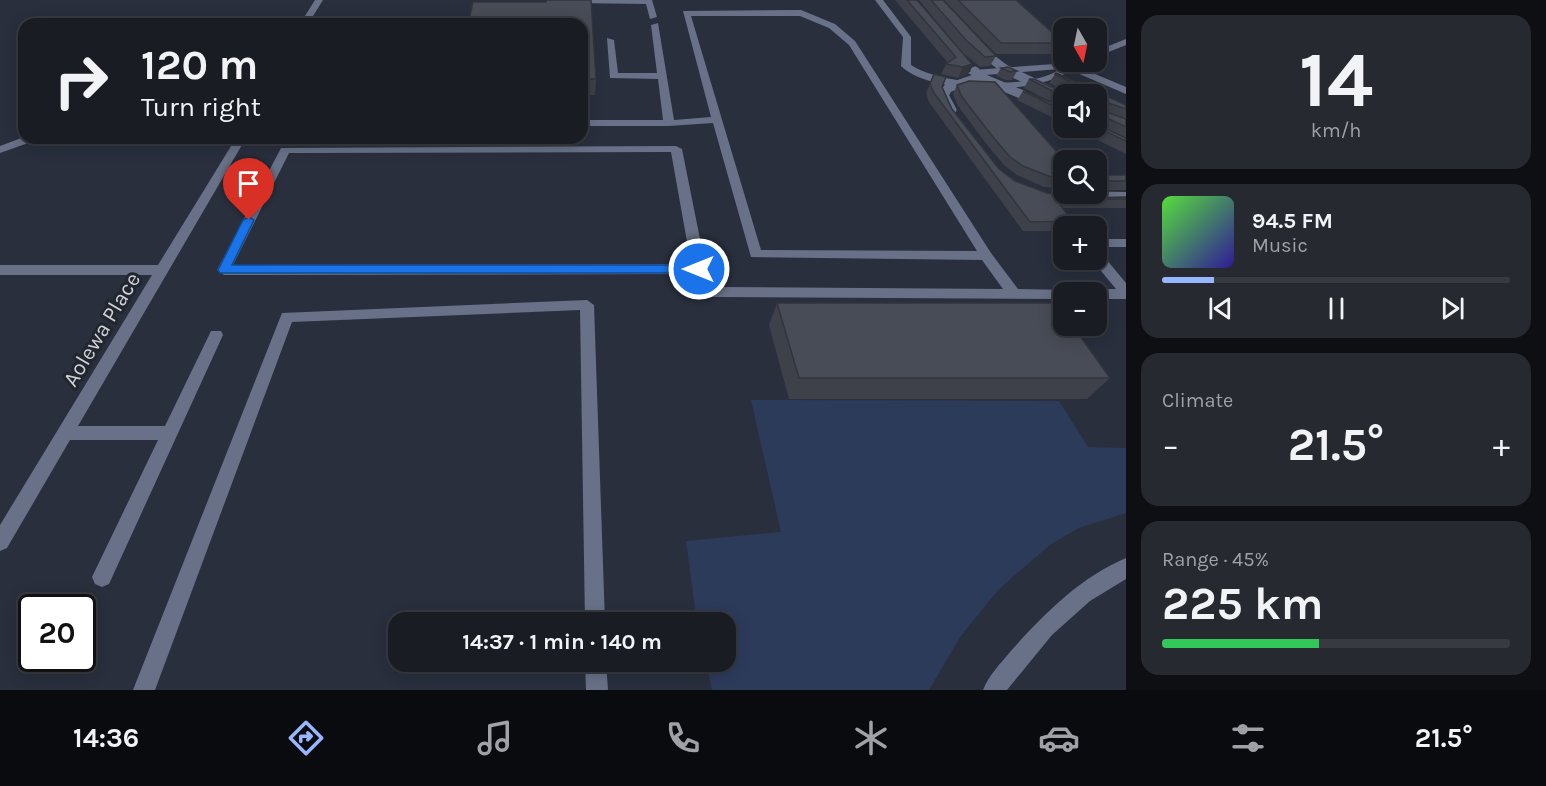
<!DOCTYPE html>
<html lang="en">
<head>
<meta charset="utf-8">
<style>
  :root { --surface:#1a1c23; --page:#272930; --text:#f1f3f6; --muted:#9fa1a6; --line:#383a41; --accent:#97b6fd }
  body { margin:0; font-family:Karla,sans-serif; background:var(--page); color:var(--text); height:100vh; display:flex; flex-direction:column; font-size:22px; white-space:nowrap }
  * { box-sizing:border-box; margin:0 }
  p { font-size:20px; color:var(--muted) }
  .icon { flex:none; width:33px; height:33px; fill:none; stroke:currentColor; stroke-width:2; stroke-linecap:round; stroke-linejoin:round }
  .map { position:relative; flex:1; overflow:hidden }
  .details { display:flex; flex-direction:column; gap:15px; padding:15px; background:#0e0f13; width:420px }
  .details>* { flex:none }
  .hud { position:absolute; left:18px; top:18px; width:570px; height:126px; border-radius:18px; box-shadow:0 3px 15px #0003,0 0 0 2px var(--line); background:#1a1c23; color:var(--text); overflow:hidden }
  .needle { width:39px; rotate:171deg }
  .fabs { position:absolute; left:1053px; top:18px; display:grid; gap:12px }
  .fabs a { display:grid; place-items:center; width:54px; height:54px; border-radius:12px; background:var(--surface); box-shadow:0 3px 15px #0003,0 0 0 2px var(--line); font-size:30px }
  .speed { position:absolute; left:18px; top:594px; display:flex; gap:12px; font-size:30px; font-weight:700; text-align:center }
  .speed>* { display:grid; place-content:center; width:78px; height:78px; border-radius:50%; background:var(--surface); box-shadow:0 3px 15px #0003,0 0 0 2px var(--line); line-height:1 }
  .speed .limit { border:3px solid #111; border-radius:9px; background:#fff; color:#111 }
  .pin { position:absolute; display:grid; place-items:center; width:51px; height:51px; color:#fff; margin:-62px -26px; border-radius:50% 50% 50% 0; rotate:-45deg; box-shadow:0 0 6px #0007 }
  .pin .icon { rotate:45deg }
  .me { position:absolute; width:66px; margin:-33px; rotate:270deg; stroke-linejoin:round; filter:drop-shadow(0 0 4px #0008) }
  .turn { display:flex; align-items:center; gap:21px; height:126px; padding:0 24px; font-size:27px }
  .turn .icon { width:78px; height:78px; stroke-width:2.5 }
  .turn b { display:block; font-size:42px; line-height:51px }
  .big { font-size:45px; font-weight:700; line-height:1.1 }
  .details .widget { flex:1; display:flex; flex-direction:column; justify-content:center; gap:9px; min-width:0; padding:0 21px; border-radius:18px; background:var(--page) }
  .details .dial { align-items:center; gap:0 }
  .dial b { font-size:78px; line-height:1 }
  .song { display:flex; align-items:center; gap:18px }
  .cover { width:72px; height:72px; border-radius:9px; background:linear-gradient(135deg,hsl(110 70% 55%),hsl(250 70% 35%)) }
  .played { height:6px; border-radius:3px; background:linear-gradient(90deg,var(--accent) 15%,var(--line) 15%) }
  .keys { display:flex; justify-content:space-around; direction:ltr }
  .heat { display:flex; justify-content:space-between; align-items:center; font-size:33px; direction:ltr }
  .charge { height:9px; border-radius:4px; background:linear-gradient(90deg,#34c759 45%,var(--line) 0) }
  .trip { position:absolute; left:388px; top:612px; width:348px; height:60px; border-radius:18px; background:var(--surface); box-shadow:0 3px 15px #0003,0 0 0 2px var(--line); font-weight:700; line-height:60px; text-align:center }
  .tabs { display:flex; height:96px; justify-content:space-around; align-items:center; background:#0a0b0e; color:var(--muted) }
  .tabs .icon { width:42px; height:42px }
  .tabs .current { color:var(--accent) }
  .tabs b { font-size:27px; color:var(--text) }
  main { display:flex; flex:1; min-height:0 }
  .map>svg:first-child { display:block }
  .built { fill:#292f3d; fill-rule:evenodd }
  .green { fill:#2d3b5b }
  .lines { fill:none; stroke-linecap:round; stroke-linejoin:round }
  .minor { fill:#687187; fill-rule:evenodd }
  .minor-bridge-far1 { stroke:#687187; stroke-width:9 }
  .minor-bridge { stroke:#687187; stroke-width:12 }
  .wall { fill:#3e414a }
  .shaded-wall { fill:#32353c }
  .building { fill:#484c56; stroke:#32353c; stroke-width:1.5 }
  .route { fill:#1a73e8; stroke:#114b97; stroke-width:1.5 }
  .labels { text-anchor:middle; stroke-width:6; stroke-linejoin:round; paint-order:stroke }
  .street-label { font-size:22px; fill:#ced1d7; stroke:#22262f }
</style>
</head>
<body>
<main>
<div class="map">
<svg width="1126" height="690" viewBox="0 0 1126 690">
  <rect width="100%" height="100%" fill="#22262f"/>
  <path class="built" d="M0 0H1126V690H0ZM24 24H582V138H24ZM1064 28H1096V62H1064ZM1064 94H1096V128H1064ZM1064 160H1096V194H1064ZM1064 226H1096V260H1064ZM1064 292H1096V326H1064ZM32 608H82V658H32ZM399 622H726V662H399Z"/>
  <path class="green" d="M751 400 1059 401 1088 447 1126 448V513L1079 528 1051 544 999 589 960 637 929 690H712L706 662H726V622H697L686 541 781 532Z"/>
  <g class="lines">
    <path class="minor" d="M315 0H323L308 24H300Z
      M569 0H652L657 17 650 19 646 4 572 3Z
      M875 0H883L911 37V65C940 85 1030 91 1060 69L973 76 968 73 973 70 1082 62 1076 66 1126 87V94L1070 70C1039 96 930 95 901 66L903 37Z
      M801 10 835 24 855 41 991 253 1018 289 1069 290 1070 292H1064V299L711 297 706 296 695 274 224 275 217 270 281 148 676 146 682 149 706 269 715 287 1003 289 982 260 751 257 713 123 669 126H582V120H663L658 79 610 78 607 38 614 40 618 73H657L651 25 658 23 674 120 711 117 683 11ZM691 16H800L829 28 849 45 977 251 761 250ZM671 152 691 264 233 265 289 153Z
      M1126 39V45L1096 57V51Z
      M24 137 175 138 176 140 171 143 31 142 0 153V146Z
      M236 138H246L78 426H165L211 331H221L223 335 109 584 102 587 95 584 92 577 158 440H70L7 548 0 551V525L152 275H0V265H158Z
      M1106 239H1126V247H1106L1096 250V241Z
      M1096 252 1101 253 1126 283V299H1096V292H1090L1096 289H1116L1092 260H1096Z
      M587 300 594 305 605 622H585L580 310 292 322 155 690H133L282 313Z
      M1126 558V579L1090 601 1052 635 1007 690H983C989 675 1000 664 1010 652 1043 615 1079 578 1126 558Z
      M585 662H606L608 690H586Z"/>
    <path class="minor-bridge-far1" d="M989 57 1005 69 1064 97
      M975 71 980 77 1023 95
      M952 110 944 95 948 88 980 77"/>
    <path class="minor-bridge" d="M1062 197 1126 198"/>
  </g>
  <path class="wall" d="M895 0H917L972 64 966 75 958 78 941 74 946 64 948 63Z
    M919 0H943L996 56 990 66 980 67 961 51Z
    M944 0H1016L1064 42V45L1058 54H996Z
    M582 24 596 79 595 95H582Z
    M1001 68 1017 71 1012 80H1006L996 76Z
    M934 74 942 87 952 109 999 169 1015 181 1047 193 1082 198 1126 197V208H1063L1072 221 1068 226H1064V231H1023L929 102 926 93Z
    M1055 74 1126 105V154L1073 128H1096V94H1064V123L1017 100 1023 91 1055 104 1024 88 1029 79 1067 94H1070L1069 93 1049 83Z
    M957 85 1064 160V189L1044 187 1017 175 1005 166 988 146 958 106 953 94Z
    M1096 175H1126V190H1096Z
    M777 303 1110 378 1087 399H789L769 325Z"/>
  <path class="shaded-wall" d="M972 64 966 75 958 78 963 67Z
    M1103 116 1097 125H1096V117Z"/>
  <path class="building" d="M546 0H591L596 79H582V24H468L473 2H546Z
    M907 0H917L972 64 963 67 946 64 956 57Z
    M931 0H943L996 56 985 57 966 40Z
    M958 0H1016L1064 43H1001Z
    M1008 67 1017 71 1010 72 1001 68Z
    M1056 73 1126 105V109L1100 100 1101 110 1126 119V127L1103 116 1096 117V94H1064V97L1029 79H1034L1067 94 1074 93 1076 88 1075 84 1055 74Z
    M934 74 946 77 942 87 952 109 999 169 1015 181 1047 193 1082 198 1126 197V199H1056L1072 221 1030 222 934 93 930 84Z
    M969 81 995 82 1064 160V179L1051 177 1023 166 1010 157 993 137 962 97 957 85Z
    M1023 91 1064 107V111Z
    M1096 124 1126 138V141L1096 127Z
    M1096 175H1126V181H1096Z
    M777 303H1058L1064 311V326H1073L1110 378H799Z"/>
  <path class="route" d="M249 217 254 220 232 265H699L705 269 699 273H220L218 270 243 220Z"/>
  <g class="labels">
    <g class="street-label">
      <text transform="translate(101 329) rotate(-59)" y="8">Aolewa Place</text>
    </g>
  </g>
</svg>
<div class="fabs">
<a><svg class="needle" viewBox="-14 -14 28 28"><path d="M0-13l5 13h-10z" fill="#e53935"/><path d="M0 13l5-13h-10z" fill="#9fa1a6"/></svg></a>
<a><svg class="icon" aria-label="sound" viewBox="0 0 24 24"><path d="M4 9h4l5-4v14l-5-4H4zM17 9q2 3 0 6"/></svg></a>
<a><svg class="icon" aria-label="search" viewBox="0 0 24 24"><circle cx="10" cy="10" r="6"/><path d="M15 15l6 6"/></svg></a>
<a>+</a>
<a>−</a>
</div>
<div class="speed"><div class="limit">20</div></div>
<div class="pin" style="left:249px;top:220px;background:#d93025"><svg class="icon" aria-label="arrive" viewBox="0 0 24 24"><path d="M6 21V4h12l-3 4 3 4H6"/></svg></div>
<svg class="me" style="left:699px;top:269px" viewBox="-20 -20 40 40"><circle r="17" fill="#1a73e8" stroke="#fff" stroke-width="3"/><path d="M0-11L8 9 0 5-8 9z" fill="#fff"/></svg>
<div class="trip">14:37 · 1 min · 140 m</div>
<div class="hud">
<div class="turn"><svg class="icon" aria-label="right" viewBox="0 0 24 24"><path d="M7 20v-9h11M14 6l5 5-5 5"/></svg><div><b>120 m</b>Turn right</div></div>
</div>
</div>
<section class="details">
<div class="widget dial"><b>14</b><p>km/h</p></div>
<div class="widget">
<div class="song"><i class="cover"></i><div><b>94.5 FM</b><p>Music</p></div></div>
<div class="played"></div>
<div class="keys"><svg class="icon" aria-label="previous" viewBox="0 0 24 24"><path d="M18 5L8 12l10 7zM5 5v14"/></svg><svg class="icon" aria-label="pause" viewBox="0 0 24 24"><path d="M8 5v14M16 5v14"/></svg><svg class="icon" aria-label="next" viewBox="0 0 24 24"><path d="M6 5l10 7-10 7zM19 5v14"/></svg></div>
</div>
<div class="widget"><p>Climate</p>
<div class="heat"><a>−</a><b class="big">21.5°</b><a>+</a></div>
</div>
<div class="widget"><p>Range · 45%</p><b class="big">225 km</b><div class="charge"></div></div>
</section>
</main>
<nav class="tabs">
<b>14:36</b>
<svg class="icon current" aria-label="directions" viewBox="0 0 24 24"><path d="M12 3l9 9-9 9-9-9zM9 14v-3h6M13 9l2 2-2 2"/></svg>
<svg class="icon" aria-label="music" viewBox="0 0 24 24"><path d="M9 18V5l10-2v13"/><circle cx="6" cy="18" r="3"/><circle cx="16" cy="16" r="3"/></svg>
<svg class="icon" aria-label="phone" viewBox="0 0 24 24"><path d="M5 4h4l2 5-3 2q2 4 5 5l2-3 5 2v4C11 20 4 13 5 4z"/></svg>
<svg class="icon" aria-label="climate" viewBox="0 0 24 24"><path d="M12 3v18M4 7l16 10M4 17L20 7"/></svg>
<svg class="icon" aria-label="car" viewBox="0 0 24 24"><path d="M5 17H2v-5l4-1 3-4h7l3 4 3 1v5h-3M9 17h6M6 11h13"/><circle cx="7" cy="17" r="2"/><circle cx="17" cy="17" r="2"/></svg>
<svg class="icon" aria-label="filters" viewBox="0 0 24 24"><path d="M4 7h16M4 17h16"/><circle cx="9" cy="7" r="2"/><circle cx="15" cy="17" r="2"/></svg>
<b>21.5°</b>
</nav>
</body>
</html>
